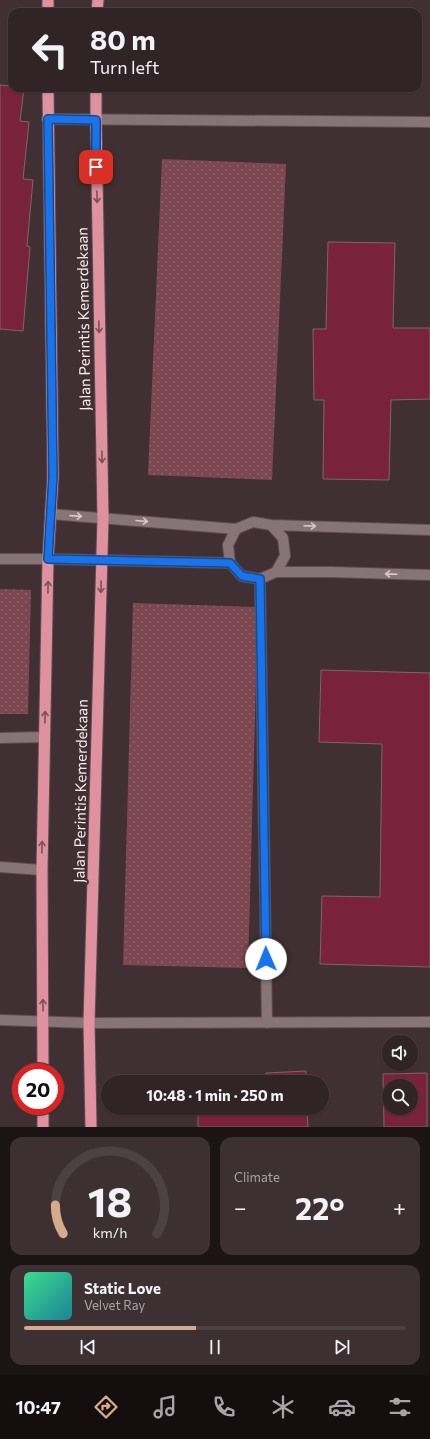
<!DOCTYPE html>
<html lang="en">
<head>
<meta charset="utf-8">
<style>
  :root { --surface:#312426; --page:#3d3032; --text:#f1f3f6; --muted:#a8a4a7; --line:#4c4143; --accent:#d6ab8b }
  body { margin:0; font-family:Commissioner,sans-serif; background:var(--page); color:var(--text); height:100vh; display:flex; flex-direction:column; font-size:15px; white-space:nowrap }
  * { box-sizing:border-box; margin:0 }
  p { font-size:13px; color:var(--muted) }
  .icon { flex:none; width:22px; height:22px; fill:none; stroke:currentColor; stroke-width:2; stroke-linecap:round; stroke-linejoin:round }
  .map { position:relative; height:1127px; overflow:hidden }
  .sheet { display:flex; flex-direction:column; gap:10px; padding:10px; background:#1b1415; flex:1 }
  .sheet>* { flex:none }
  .top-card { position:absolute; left:8px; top:8px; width:414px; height:84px; border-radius:12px; box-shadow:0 1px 3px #0004,0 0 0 1px var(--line); background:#312426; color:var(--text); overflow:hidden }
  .tools { position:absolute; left:382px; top:1035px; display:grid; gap:8px }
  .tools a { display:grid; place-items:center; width:36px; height:36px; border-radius:50%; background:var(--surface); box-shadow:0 1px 3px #0004,0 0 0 1px var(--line); font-size:20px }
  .speed { position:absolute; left:12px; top:1063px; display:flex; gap:8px; font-size:20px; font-weight:700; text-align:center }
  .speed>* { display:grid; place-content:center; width:52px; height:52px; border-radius:50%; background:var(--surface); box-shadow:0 1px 3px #0004,0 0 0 1px var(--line); line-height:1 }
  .speed .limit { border:6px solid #d22; background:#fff; color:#111 }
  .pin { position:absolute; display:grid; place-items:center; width:34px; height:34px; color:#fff; margin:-17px; border-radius:8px; box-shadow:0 2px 6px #0006 }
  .me { position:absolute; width:44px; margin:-22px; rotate:359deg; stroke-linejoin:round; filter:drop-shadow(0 0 3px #0008) }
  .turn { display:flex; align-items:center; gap:14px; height:84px; padding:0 16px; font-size:18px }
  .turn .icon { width:52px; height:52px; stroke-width:2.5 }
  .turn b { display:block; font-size:28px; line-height:34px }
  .big { font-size:30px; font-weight:700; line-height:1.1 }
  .sheet .card { flex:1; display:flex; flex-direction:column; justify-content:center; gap:6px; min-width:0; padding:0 14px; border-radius:12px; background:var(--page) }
  .sheet .dial { align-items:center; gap:0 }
  .dial svg { height:104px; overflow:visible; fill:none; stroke:var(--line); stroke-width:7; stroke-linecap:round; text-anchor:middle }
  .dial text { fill:var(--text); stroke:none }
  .song { display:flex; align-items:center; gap:12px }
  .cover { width:48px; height:48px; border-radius:6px; background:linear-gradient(135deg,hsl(150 70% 55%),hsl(190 70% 35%)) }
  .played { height:4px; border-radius:2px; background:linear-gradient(90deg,var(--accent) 45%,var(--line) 45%) }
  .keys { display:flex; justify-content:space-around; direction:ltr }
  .heat { display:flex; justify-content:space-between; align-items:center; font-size:22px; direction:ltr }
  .sheet .tiles { flex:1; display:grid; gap:10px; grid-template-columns:1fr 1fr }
  .card:last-child { grid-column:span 2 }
  .trip { position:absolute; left:101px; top:1075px; width:228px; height:40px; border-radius:20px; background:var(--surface); box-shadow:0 1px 3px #0004,0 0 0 1px var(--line); font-weight:700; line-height:40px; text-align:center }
  .menu { display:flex; height:64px; justify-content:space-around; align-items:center; background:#140e0f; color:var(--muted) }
  .menu .icon { width:28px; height:28px }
  .menu .on { color:var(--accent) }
  .menu b { font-size:18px; color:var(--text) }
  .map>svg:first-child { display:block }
  .grass { fill:url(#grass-dots) }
  .building { fill:#78223b; stroke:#7a676a; fill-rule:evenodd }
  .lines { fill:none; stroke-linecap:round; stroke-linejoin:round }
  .service-casing { stroke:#5d4f52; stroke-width:12 }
  .minor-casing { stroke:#5d4f52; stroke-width:12 }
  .trunk-casing { stroke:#5d4f52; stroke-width:13 }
  .service { stroke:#887477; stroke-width:10 }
  .minor { stroke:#887477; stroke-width:10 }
  .trunk { stroke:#df91a0; stroke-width:11 }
  .oneway { stroke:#785259 }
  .oneway2 { stroke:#d6c9ca }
  .route-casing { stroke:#114b97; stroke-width:10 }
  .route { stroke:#1a73e8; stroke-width:7 }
  .labels { text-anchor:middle; stroke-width:4; stroke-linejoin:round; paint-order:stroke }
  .street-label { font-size:15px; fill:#f8edee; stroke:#413033 }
</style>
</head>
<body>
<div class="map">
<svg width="430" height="1127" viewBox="0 0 430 1127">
  <defs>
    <pattern id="grass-dots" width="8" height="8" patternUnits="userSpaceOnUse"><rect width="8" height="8" fill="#7d4752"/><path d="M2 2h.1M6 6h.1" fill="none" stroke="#90626b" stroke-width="1.8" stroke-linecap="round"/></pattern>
  </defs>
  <rect width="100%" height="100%" fill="#413033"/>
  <path class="grass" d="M162 159 286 164 272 480 148 475Z
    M0 589 31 590 28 714H0Z
    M133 603 258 607 248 968 123 965Z"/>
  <path class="building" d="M0 85 12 86V88H24L20 121 29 122 23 179 33 180 27 246 30 247 23 331 0 329Z
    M328 242 395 243 393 328H430V399L391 400 389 480 323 479 324 400H314L313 329H326Z
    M321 670 430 673V967L320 964 322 896 380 897 382 744 319 742Z
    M306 1071V1082H197V1077H266V1073Z
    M427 1073V1127H384L383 1074ZM389 1086H411V1108H389Z
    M198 1108H307L308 1127H198Z"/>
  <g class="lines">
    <g class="service-casing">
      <path id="service" d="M47 119 430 122
        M50 514 236 529
        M271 525 430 530
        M48 559 230 563
        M276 572 285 556 283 538 271 525 253 522 236 529 228 545 230 563 242 576 260 579 276 572H331L430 575
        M260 579 267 1023
        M0 738 44 737
        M0 867 42 870
        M89 1023 430 1022"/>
    </g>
    <g class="minor-casing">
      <path id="minor" d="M0 559H48
        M0 1020 89 1023"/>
    </g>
    <g class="trunk-casing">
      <path id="trunk" d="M48 12V0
        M97 12 98 0
        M43 1072 42 870 48 559 53 476 48 88
        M43 1106V1127
        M91 1127 89 1023 103 518 96 119V88"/>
    </g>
    <use href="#service" class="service"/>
    <use href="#minor" class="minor"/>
    <use href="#trunk" class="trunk"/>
  </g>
  <defs><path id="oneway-shaft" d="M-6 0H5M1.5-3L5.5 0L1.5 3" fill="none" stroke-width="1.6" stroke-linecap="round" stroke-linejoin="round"/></defs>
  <g class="oneway">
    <use href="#oneway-shaft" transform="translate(97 197) rotate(89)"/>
    <use href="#oneway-shaft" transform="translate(99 327) rotate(89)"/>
    <use href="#oneway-shaft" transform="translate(102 457) rotate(89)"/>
    <use href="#oneway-shaft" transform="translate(48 587) rotate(-89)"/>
    <use href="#oneway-shaft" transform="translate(101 587) rotate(91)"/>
    <use href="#oneway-shaft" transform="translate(45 717) rotate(-89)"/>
    <use href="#oneway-shaft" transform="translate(42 847) rotate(-89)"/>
    <use href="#oneway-shaft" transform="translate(43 1005) rotate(-91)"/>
  </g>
  <g class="oneway2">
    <use href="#oneway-shaft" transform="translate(76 516) rotate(4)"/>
    <use href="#oneway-shaft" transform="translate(142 521) rotate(5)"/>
    <use href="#oneway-shaft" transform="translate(310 526) rotate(2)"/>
    <use href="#oneway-shaft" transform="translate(391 574) rotate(-178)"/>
  </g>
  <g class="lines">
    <g class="route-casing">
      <path id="route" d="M96 167V120L48 119 53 476 48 559 230 563 242 576 260 579 266 959"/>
    </g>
    <use href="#route" class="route"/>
  </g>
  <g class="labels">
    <g class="street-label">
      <text transform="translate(84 319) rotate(-91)" y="5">Jalan Perintis Kemerdekaan</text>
      <text transform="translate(81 791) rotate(-89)" y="5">Jalan Perintis Kemerdekaan</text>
    </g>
  </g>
</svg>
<div class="tools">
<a><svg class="icon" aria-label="sound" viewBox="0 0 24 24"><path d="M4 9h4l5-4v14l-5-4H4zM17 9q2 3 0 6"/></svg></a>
<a><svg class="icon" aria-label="search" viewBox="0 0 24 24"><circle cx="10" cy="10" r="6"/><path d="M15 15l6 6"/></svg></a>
</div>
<div class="speed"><div class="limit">20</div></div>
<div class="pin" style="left:96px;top:167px;background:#d93025"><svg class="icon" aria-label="arrive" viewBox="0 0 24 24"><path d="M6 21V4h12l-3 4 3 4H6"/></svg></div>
<svg class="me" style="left:266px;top:959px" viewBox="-20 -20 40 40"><circle r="19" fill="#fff"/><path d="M0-13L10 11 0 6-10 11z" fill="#1a73e8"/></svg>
<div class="trip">10:48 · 1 min · 250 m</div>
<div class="top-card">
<div class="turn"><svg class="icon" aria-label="left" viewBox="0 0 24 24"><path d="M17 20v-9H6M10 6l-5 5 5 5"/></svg><div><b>80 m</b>Turn left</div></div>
</div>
</div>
<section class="sheet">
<div class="tiles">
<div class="card dial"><svg viewBox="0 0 100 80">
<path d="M14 69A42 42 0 1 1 86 69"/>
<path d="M14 69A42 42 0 0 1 8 47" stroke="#d6ab8b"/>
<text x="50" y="56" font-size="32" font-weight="700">18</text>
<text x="50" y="72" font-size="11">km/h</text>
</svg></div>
<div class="card"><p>Climate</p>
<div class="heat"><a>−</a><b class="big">22°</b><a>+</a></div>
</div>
<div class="card">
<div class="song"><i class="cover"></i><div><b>Static Love</b><p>Velvet Ray</p></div></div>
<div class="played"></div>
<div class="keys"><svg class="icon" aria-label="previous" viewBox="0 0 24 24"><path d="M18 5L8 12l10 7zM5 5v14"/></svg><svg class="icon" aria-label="pause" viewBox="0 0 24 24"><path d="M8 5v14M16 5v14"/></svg><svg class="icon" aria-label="next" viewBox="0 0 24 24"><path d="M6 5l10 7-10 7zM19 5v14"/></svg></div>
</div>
</div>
</section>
<nav class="menu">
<b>10:47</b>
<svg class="icon on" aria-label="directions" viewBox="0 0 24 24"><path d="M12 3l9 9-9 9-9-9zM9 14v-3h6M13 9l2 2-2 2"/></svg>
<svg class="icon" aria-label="music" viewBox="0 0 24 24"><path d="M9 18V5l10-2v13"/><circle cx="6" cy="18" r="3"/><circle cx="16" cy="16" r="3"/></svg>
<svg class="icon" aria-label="phone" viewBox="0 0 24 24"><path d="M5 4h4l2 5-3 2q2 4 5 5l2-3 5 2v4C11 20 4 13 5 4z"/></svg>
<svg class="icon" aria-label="climate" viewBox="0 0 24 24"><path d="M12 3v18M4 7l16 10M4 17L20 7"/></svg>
<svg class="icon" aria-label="car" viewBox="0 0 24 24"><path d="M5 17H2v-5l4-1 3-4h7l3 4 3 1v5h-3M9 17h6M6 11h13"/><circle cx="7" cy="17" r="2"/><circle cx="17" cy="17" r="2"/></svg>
<svg class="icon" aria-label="filters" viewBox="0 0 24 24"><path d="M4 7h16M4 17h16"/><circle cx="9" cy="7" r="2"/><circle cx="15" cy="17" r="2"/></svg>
</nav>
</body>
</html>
